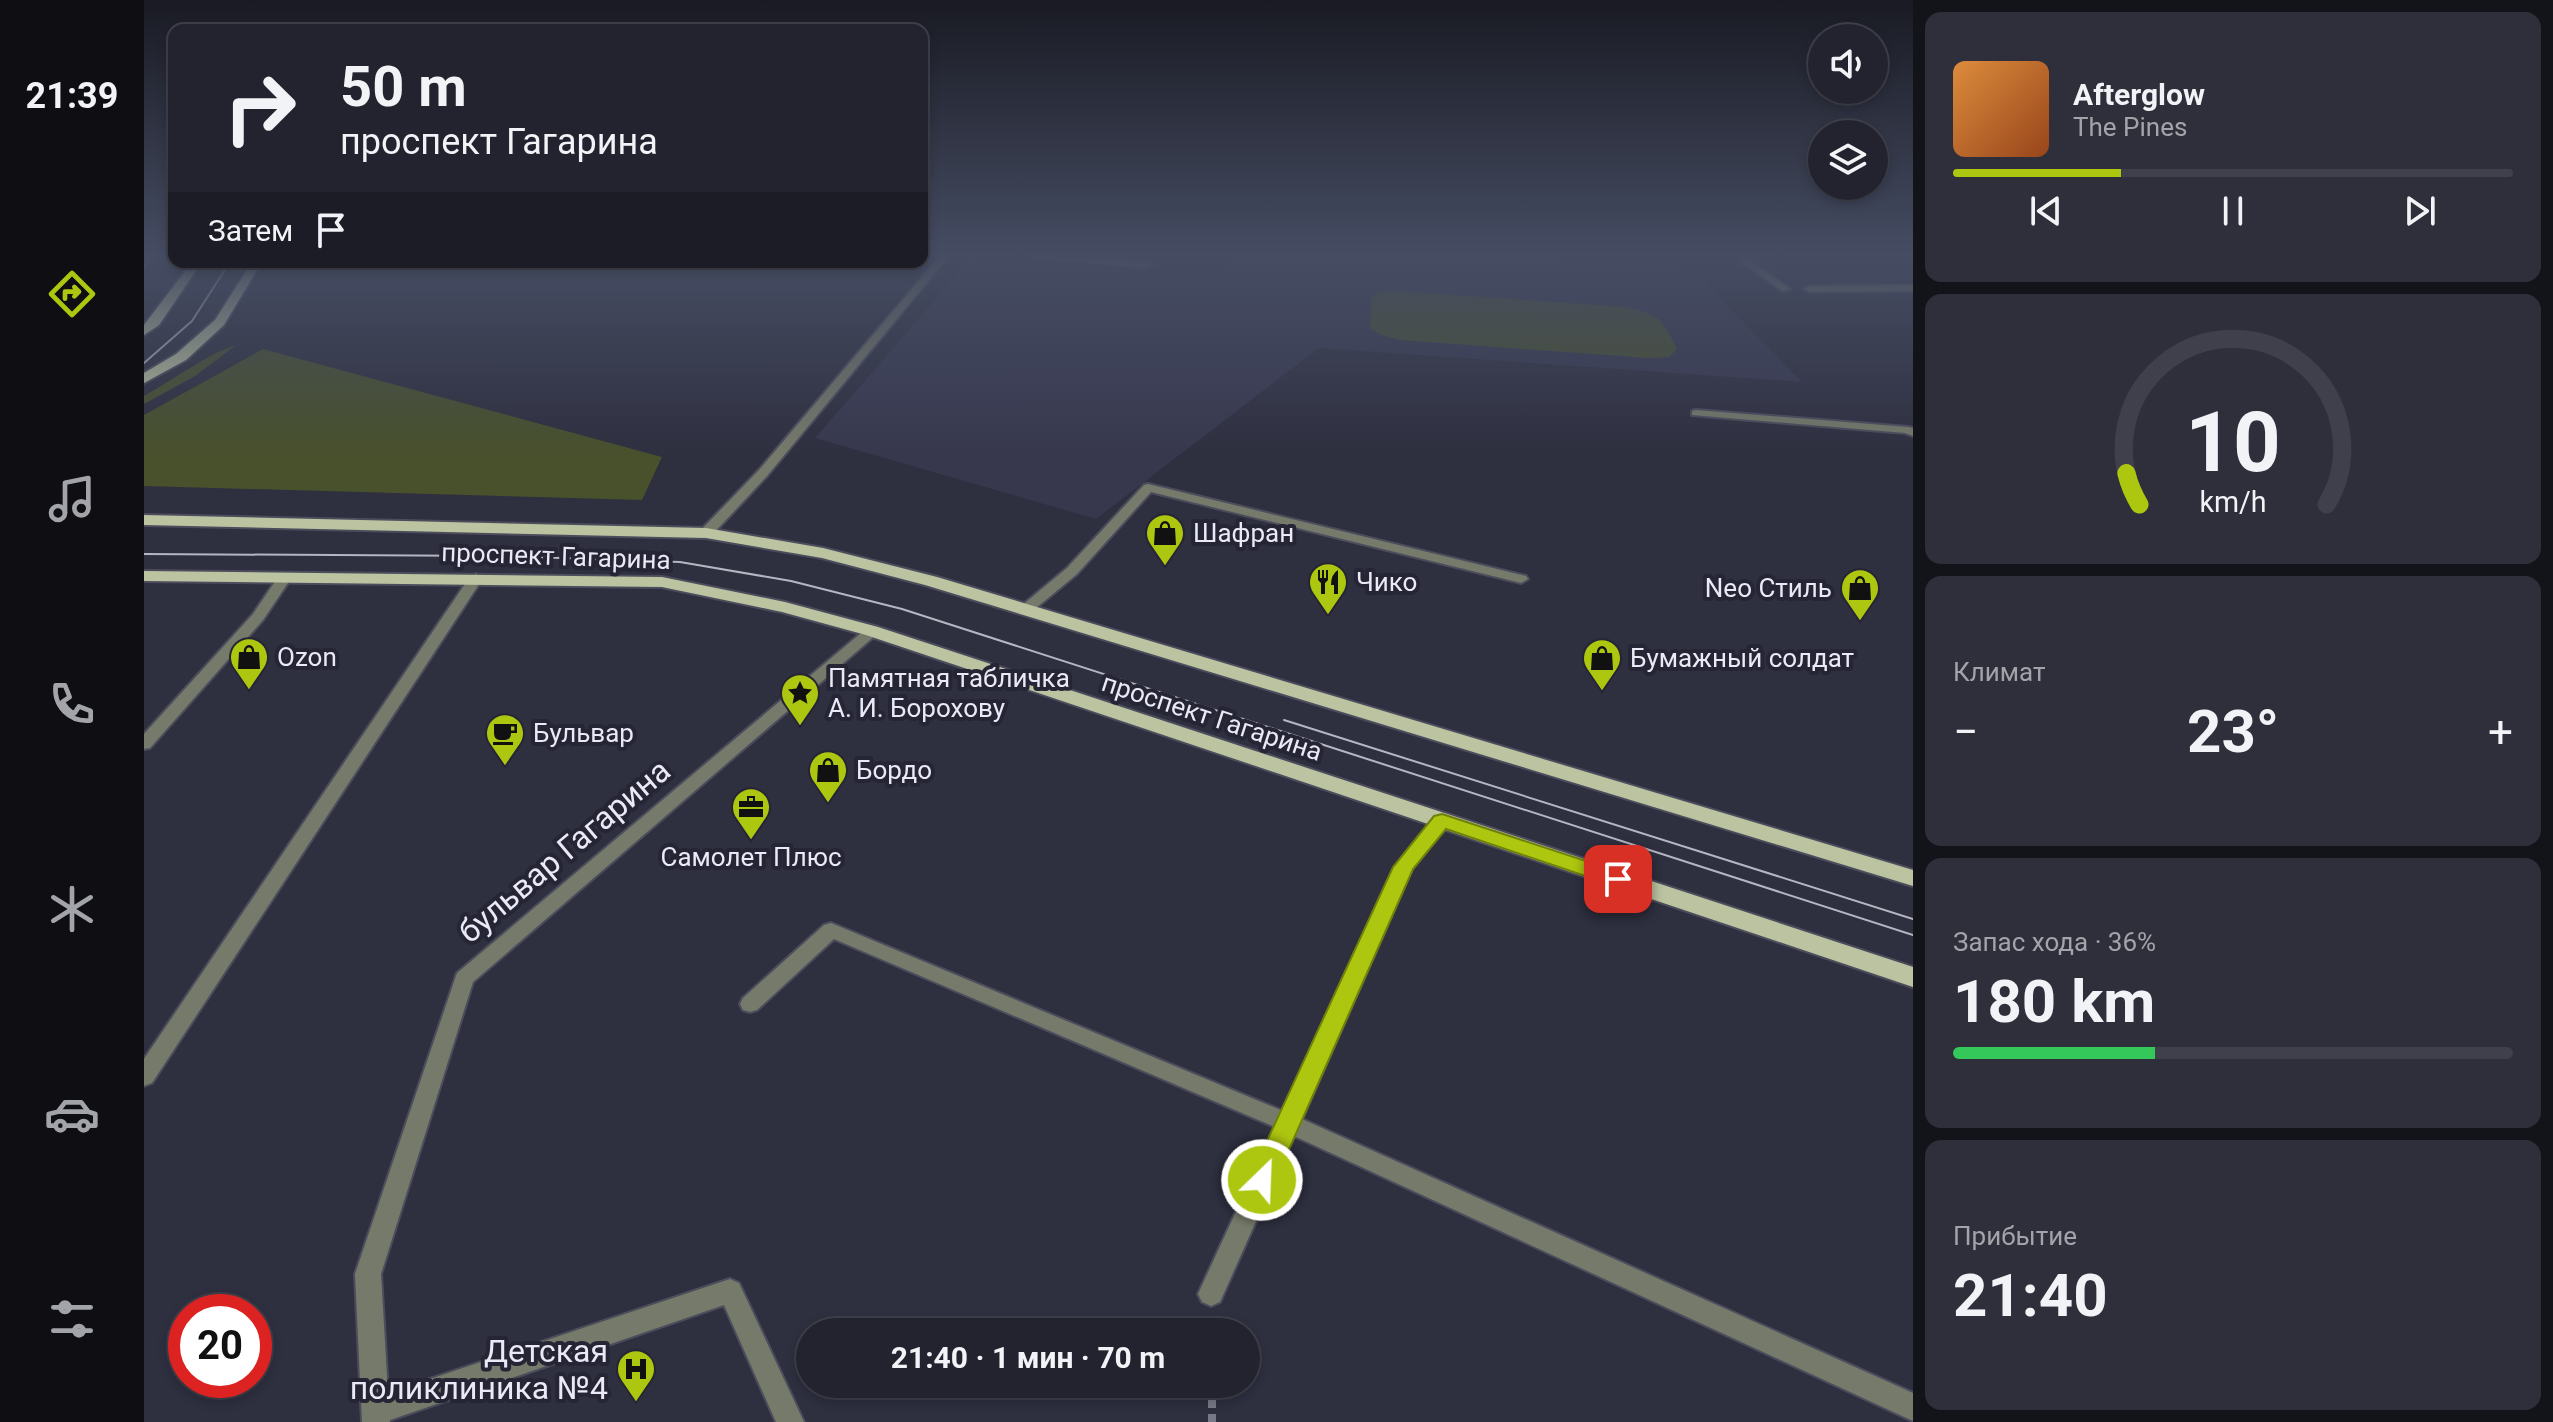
<!DOCTYPE html>
<html lang="ru">
<head>
<meta charset="utf-8">
<style>
  :root { --surface:#22232f; --page:#2e2f3b; --text:#f1f3f6; --muted:#a2a4aa; --line:#3f404b; --accent:#adc60f }
  body { margin:0; font-family:Roboto,sans-serif; background:var(--page); color:var(--text); height:100vh; display:flex; flex-direction:column; font-size:30px; white-space:nowrap }
  * { box-sizing:border-box; margin:0 }
  p { font-size:26px; color:var(--muted) }
  .icon { flex:none; width:44px; height:44px; fill:none; stroke:currentColor; stroke-width:2; stroke-linecap:round; stroke-linejoin:round }
  .map { position:relative; flex:1; overflow:hidden }
  .panel { display:flex; flex-direction:column; gap:12px; padding:12px; background:#13131a; width:640px }
  .panel>* { flex:none }
  .hud { position:absolute; left:24px; top:24px; width:760px; height:244px; border-radius:16px; box-shadow:0 4px 12px #0003,0 0 0 2px var(--line); background:#22232f; color:var(--text); overflow:hidden }
  .tools { position:absolute; left:1664px; top:24px; display:grid; gap:16px }
  .tools a { display:grid; place-items:center; width:80px; height:80px; border-radius:50%; background:var(--surface); box-shadow:0 4px 12px #0003,0 0 0 2px var(--line); font-size:40px }
  .speed { position:absolute; left:24px; top:1294px; display:flex; gap:16px; font-size:40px; font-weight:700; text-align:center }
  .speed>* { display:grid; place-content:center; width:104px; height:104px; border-radius:50%; background:var(--surface); box-shadow:0 4px 12px #0003,0 0 0 2px var(--line); line-height:1 }
  .speed .limit { border:12px solid #d22; background:#fff; color:#111 }
  .pin { position:absolute; display:grid; place-items:center; width:68px; height:68px; color:#fff; margin:-34px; border-radius:16px; box-shadow:0 4px 12px #0006 }
  .me { position:absolute; width:88px; margin:-44px; rotate:24deg; stroke-linejoin:round; filter:drop-shadow(0 0 6px #0008) }
  .turn { display:flex; align-items:center; gap:28px; height:168px; padding:0 40px; font-size:36px }
  .turn .icon { width:104px; height:104px; stroke-width:2.5 }
  .turn b { display:block; font-size:56px; line-height:68px }
  .then { display:flex; align-items:center; height:76px; padding:0 40px; background:#0003; gap:16px; font-size:30px }
  .big { font-size:60px; font-weight:700; line-height:1.1 }
  .panel .widget { flex:1; display:flex; flex-direction:column; justify-content:center; gap:12px; min-width:0; padding:0 28px; border-radius:16px; background:var(--page) }
  .panel .dial { align-items:center; gap:0 }
  .dial svg { height:208px; overflow:visible; fill:none; stroke:var(--line); stroke-width:7; stroke-linecap:round; text-anchor:middle }
  .dial text { fill:var(--text); stroke:none }
  .song { display:flex; align-items:center; gap:24px }
  .cover { width:96px; height:96px; border-radius:12px; background:linear-gradient(135deg,hsl(30 70% 55%),hsl(20 70% 35%)) }
  .played { height:8px; border-radius:4px; background:linear-gradient(90deg,var(--accent) 30%,var(--line) 30%) }
  .keys { display:flex; justify-content:space-around; direction:ltr }
  .heat { display:flex; justify-content:space-between; align-items:center; font-size:44px; direction:ltr }
  .charge { height:12px; border-radius:6px; background:linear-gradient(90deg,#34c759 36%,var(--line) 0) }
  .trip { position:absolute; left:652px; top:1318px; width:464px; height:80px; border-radius:40px; background:var(--surface); box-shadow:0 4px 12px #0003,0 0 0 2px var(--line); font-weight:700; line-height:80px; text-align:center }
  main { display:flex; flex:1; min-height:0 }
  .menu { display:flex; flex-direction:column; width:144px; justify-content:space-around; align-items:center; background:#0e0e13; color:var(--muted) }
  .menu .icon { width:56px; height:56px }
  .menu .selected { color:var(--accent) }
  .menu b { font-size:36px; color:var(--text) }
  .map>svg:first-child { display:block }
  .built { fill:#37384e }
  .green { fill:#48502c }
  .lines { fill:none; stroke-linecap:round; stroke-linejoin:round }
  .service-casing { stroke:#4c4d5c; stroke-width:4 }
  .minor-casing { stroke:#4c4d5c; stroke-width:4 }
  .primary-casing { stroke:#4c4d5c; stroke-width:4 }
  .path-far1 { stroke:#787987; stroke-width:3; stroke-dasharray:4 2; stroke-linecap:butt }
  .path { stroke:#787987; stroke-width:8; stroke-dasharray:9 6; stroke-linecap:butt }
  .service { fill:#767a6a; fill-rule:evenodd }
  .minor { fill:#767a6a; fill-rule:evenodd }
  .primary { fill:#bbc3a1; fill-rule:evenodd }
  .tram { stroke:#b5b6c2; stroke-width:2 }
  .route { fill:#adc60f; stroke:#70810a; stroke-width:2 }
  .labels { text-anchor:middle; stroke-width:8; stroke-linejoin:round; paint-order:stroke }
  .poi-label { font-size:26px; fill:#e9eaf5; stroke:#252535; text-anchor:start }
  .street-label { font-size:26px; fill:#e9eaf5; stroke:#252535 }
  .near-street-label { font-size:32px; fill:#e9eaf5; stroke:#252535 }
  .near-poi-label { font-size:32px; fill:#e9eaf5; stroke:#252535; text-anchor:end }
</style>
</head>
<body>
<main>
<nav class="menu">
<b>21:39</b>
<svg class="icon selected" aria-label="directions" viewBox="0 0 24 24"><path d="M12 3l9 9-9 9-9-9zM9 14v-3h6M13 9l2 2-2 2"/></svg>
<svg class="icon" aria-label="music" viewBox="0 0 24 24"><path d="M9 18V5l10-2v13"/><circle cx="6" cy="18" r="3"/><circle cx="16" cy="16" r="3"/></svg>
<svg class="icon" aria-label="phone" viewBox="0 0 24 24"><path d="M5 4h4l2 5-3 2q2 4 5 5l2-3 5 2v4C11 20 4 13 5 4z"/></svg>
<svg class="icon" aria-label="climate" viewBox="0 0 24 24"><path d="M12 3v18M4 7l16 10M4 17L20 7"/></svg>
<svg class="icon" aria-label="car" viewBox="0 0 24 24"><path d="M5 17H2v-5l4-1 3-4h7l3 4 3 1v5h-3M9 17h6M6 11h13"/><circle cx="7" cy="17" r="2"/><circle cx="17" cy="17" r="2"/></svg>
<svg class="icon" aria-label="filters" viewBox="0 0 24 24"><path d="M4 7h16M4 17h16"/><circle cx="9" cy="7" r="2"/><circle cx="15" cy="17" r="2"/></svg>
</nav>
<div class="map">
<svg width="1769" height="1422" viewBox="0 0 1769 1422">
  <rect width="100%" height="100%" fill="#2e2f3f"/>
  <path class="built" d="M1085 257H1392L1395 260 1551 273 1658 382 1175 348 952 519 671 438 825 261 1087 277Z"/>
  <path class="green" d="M1256 291 1480 307C1515 314 1518 318 1533 349L1525 357 1504 358 1256 340 1237 335 1226 328 1227 298 1235 292Z
    M91 346 51 376 0 404V396C19 386 75 347 91 346Z
    M119 349 518 457 498 500 0 486V415Z"/>
  <g class="lines">
    <g class="service-casing">
      <path id="service" d="M885 257 1003 262 1007 265 1003 268Z
        M1591 257H1601L1646 289 1638 291Z
        M1769 285V291L1665 292 1660 289 1665 286Z
        M1552 410 1764 427 1769 428V436L1761 433 1548 415V411Z
        M1004 484 1382 576 1384 579 1377 583 1007 492 933 574 886 613H876L874 610 876 607 923 568 1000 485Z
        M141 573 148 577 119 620 6 748 0 749V734L109 614 136 574Z
        M728 627 735 631 733 634 329 982 237 1274 244 1393 586 1279 595 1283 660 1422H632L580 1305 246 1420V1422H218L211 1274 313 973 723 628Z
        M1298 815 1304 817 1307 821 1268 869 1158 1119 1769 1393V1421L1150 1136 1076 1302 1067 1306 1058 1302 1054 1294 1131 1127 690 939 613 1010 606 1012 599 1010 596 1004 599 998 680 925 687 923 1139 1111 1251 867 1292 817Z"/>
    </g>
    <g class="minor-casing">
      <path id="minor" d="M795 257H804L623 476 567 536H557V530L615 470Z
        M332 574 339 578 8 1083 0 1086V1059L325 578Z"/>
    </g>
    <g class="primary-casing">
      <path id="primary" d="M48 262H58L15 325 0 335V325Z
        M108 262H118L80 325 42 360 0 383V373L32 354 71 320Z
        M0 515 562 528 679 548 793 577 1769 870V886L781 585 678 558 562 538 0 525Z
        M0 571 518 577 641 602 734 627 1769 967V987L722 635 638 612 518 587 0 581Z"/>
    </g>
    <path class="path-far1" d="M0 268 8 257"/>
    <path class="path" d="M1068 1384V1422"/>
    <use href="#service" class="service"/>
    <use href="#minor" class="minor"/>
    <use href="#primary" class="primary"/>
    <path class="tram" d="M0 363 48 321 86 262
      M0 554 354 556 536 562 647 581 758 609 1769 935
      M1140 720 1769 919"/>
  </g>
  <linearGradient id="sky" x2="0" y2="1"><stop stop-color="#191a23"/><stop offset="0.56" stop-color="#464d63"/><stop offset="1" stop-color="#464d63" stop-opacity="0"/></linearGradient>
  <rect width="1769" height="456" fill="url(#sky)"/>
  <path class="route" d="M1298 814 1482 874 1485 879 1482 884 1474 887 1302 829 1269 869 1128 1188 1118 1192 1109 1188 1105 1180 1249 867 1290 816Z"/>
  <defs>
    <g id="shop-pin" transform="scale(2)"><path d="M0 17L-7.5 6A9.5 9.5 0 1 1 7.5 6Z" fill="#adc60f" stroke="#252535"/><path d="M-5-2.5h2.3a2.7 3.5 0 0 1 5.4 0H5L5.5 6h-11ZM-1.5-2.5h3a1.5 2.3 0 0 0-3 0Z" fill="#111"/></g>
    <g id="restaurant-pin" transform="scale(2)"><path d="M0 17L-7.5 6A9.5 9.5 0 1 1 7.5 6Z" fill="#adc60f" stroke="#252535"/><path d="M-5-6h1v4h1v-4h1v4h1v-4h1v5L-1.5 .5V6h-2V.5L-5-1ZM5-6V6H3V1.5H1.5Q1.5-4 5-6Z" fill="#111"/></g>
    <g id="sight-pin" transform="scale(2)"><path d="M0 17L-7.5 6A9.5 9.5 0 1 1 7.5 6Z" fill="#adc60f" stroke="#252535"/><path d="M0-6L1.8-2.2L6-1.7L2.9 1.2L3.7 5.4L0 3.3L-3.7 5.4L-2.9 1.2L-6-1.7L-1.8-2.2Z" fill="#111"/></g>
    <g id="cafe-pin" transform="scale(2)"><path d="M0 17L-7.5 6A9.5 9.5 0 1 1 7.5 6Z" fill="#adc60f" stroke="#252535"/><path d="M-5.5-4.5H6V0H3Q3 3.5 0 3.5H-2.5Q-5.5 3.5-5.5 0ZM3-3.2v2h1.7v-2ZM-6 4.5H4V6H-6Z" fill="#111"/></g>
    <g id="office-pin" transform="scale(2)"><path d="M0 17L-7.5 6A9.5 9.5 0 1 1 7.5 6Z" fill="#adc60f" stroke="#252535"/><path d="M-6-3h4V-5.5h4V-3h4V5H-6ZM-1-4.5V-3h2v-1.5ZM-6 0V1H6V0Z" fill="#111"/></g>
    <g id="hospital-pin" transform="scale(2)"><path d="M0 17L-7.5 6A9.5 9.5 0 1 1 7.5 6Z" fill="#adc60f" stroke="#252535"/><path d="M-5-5h3v3.5h4V-5h3V5h-3V1.5h-4V5h-3Z" fill="#111"/></g>
  </defs>
  <g fill-rule="evenodd">
    <use href="#shop-pin" x="1021" y="533"/>
    <use href="#restaurant-pin" x="1184" y="582"/>
    <use href="#shop-pin" x="1716" y="588"/>
    <use href="#shop-pin" x="105" y="657"/>
    <use href="#shop-pin" x="1458" y="658"/>
    <use href="#sight-pin" x="656" y="693"/>
    <use href="#cafe-pin" x="361" y="733"/>
    <use href="#shop-pin" x="684" y="770"/>
    <use href="#office-pin" x="607" y="807"/>
    <use href="#hospital-pin" x="492" y="1369"/>
  </g>
  <g class="labels">
    <g class="poi-label">
      <text x="1049" y="542">Шафран</text>
      <text x="1212" y="591">Чико</text>
      <text x="1688" y="597" text-anchor="end">Neo Стиль</text>
      <text x="133" y="666">Ozon</text>
      <text x="1486" y="667">Бумажный солдат</text>
      <text x="684" y="687">Памятная табличка<tspan x="684" dy="30">А. И. Борохову</tspan></text>
      <text x="389" y="742">Бульвар</text>
      <text x="712" y="779">Бордо</text>
      <text x="607" y="866" text-anchor="middle">Самолет Плюс</text>
    </g>
    <g class="street-label">
      <text transform="translate(412 556) rotate(2)" y="9">проспект Гагарина</text>
      <text transform="translate(1068 717) rotate(18)" y="9">проспект Гагарина</text>
    </g>
    <g class="near-street-label">
      <text transform="translate(420 851) rotate(-40)" y="11">бульвар Гагарина</text>
    </g>
    <g class="near-poi-label">
      <text x="464" y="1362">Детская<tspan x="464" dy="37">поликлиника №4</tspan></text>
    </g>
  </g>
</svg>
<div class="tools">
<a><svg class="icon" aria-label="sound" viewBox="0 0 24 24"><path d="M4 9h4l5-4v14l-5-4H4zM17 9q2 3 0 6"/></svg></a>
<a><svg class="icon" aria-label="layers" viewBox="0 0 24 24"><path d="M12 4l9 5-9 5-9-5zM3 14l9 5 9-5"/></svg></a>
</div>
<div class="speed"><div class="limit">20</div></div>
<div class="pin" style="left:1474px;top:879px;background:#d93025"><svg class="icon" aria-label="arrive" viewBox="0 0 24 24"><path d="M6 21V4h12l-3 4 3 4H6"/></svg></div>
<svg class="me" style="left:1118px;top:1180px" viewBox="-20 -20 40 40"><circle r="17" fill="#adc60f" stroke="#fff" stroke-width="3"/><path d="M0-11L8 9 0 5-8 9z" fill="#fff"/></svg>
<div class="trip">21:40 · 1 мин · 70 m</div>
<div class="hud">
<div class="turn"><svg class="icon" aria-label="right" viewBox="0 0 24 24"><path d="M7 20v-9h11M14 6l5 5-5 5"/></svg><div><b>50 m</b>проспект Гагарина</div></div>
<div class="then">Затем<svg class="icon" aria-label="arrive" viewBox="0 0 24 24"><path d="M6 21V4h12l-3 4 3 4H6"/></svg></div>
</div>
</div>
<section class="panel">
<div class="widget">
<div class="song"><i class="cover"></i><div><b>Afterglow</b><p>The Pines</p></div></div>
<div class="played"></div>
<div class="keys"><svg class="icon" aria-label="previous" viewBox="0 0 24 24"><path d="M18 5L8 12l10 7zM5 5v14"/></svg><svg class="icon" aria-label="pause" viewBox="0 0 24 24"><path d="M8 5v14M16 5v14"/></svg><svg class="icon" aria-label="next" viewBox="0 0 24 24"><path d="M6 5l10 7-10 7zM19 5v14"/></svg></div>
</div>
<div class="widget dial"><svg viewBox="0 0 100 80">
<path d="M14 69A42 42 0 1 1 86 69"/>
<path d="M14 69A42 42 0 0 1 9 57" stroke="#adc60f"/>
<text x="50" y="56" font-size="32" font-weight="700">10</text>
<text x="50" y="72" font-size="11">km/h</text>
</svg></div>
<div class="widget"><p>Климат</p>
<div class="heat"><a>−</a><b class="big">23°</b><a>+</a></div>
</div>
<div class="widget"><p>Запас хода · 36%</p><b class="big">180 km</b><div class="charge"></div></div>
<div class="widget"><p>Прибытие</p><b class="big">21:40</b></div>
</section>
</main>
</body>
</html>
